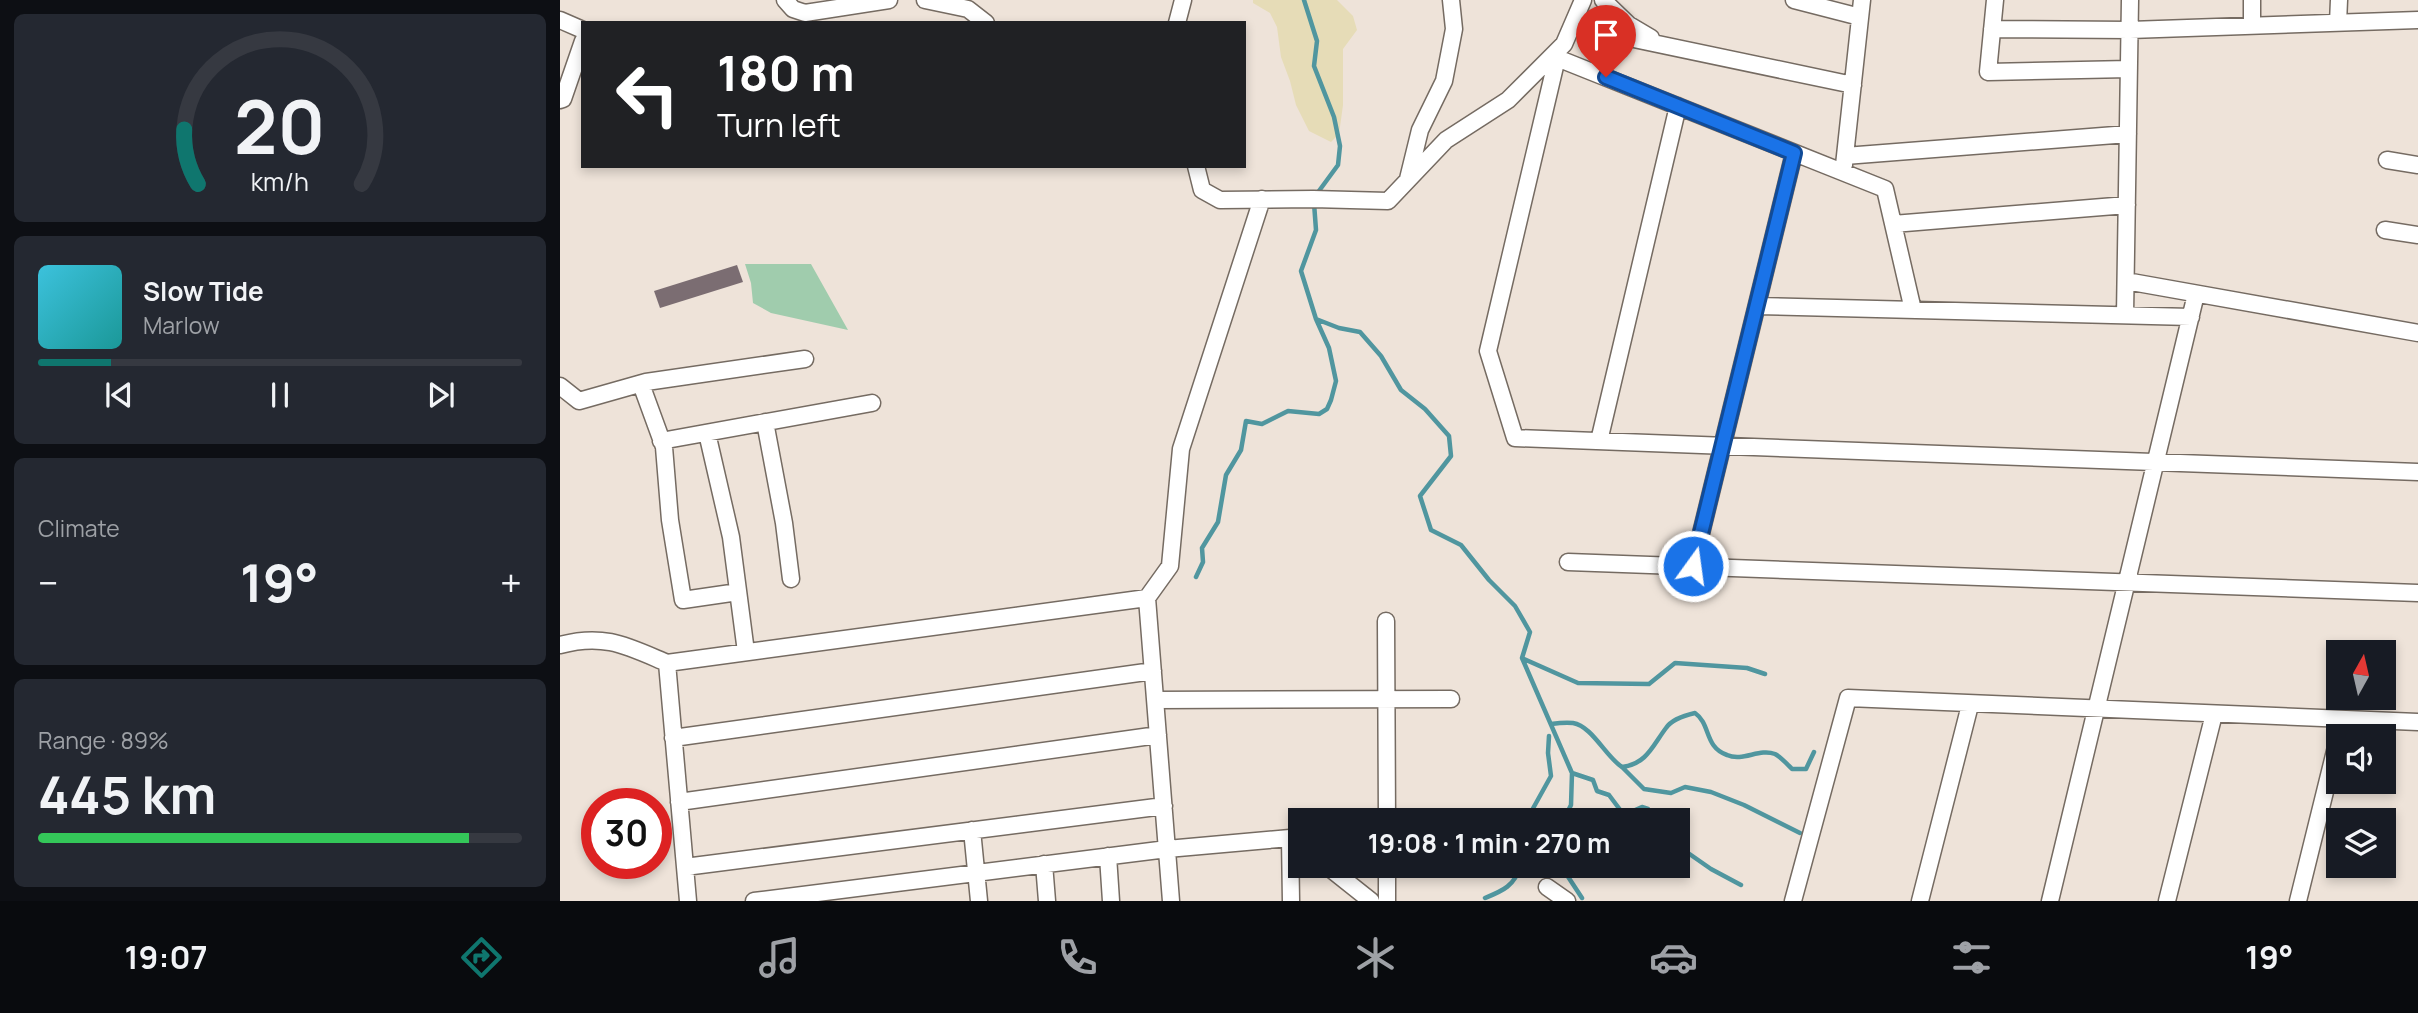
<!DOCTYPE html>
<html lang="en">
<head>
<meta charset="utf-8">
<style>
  :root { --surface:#171b24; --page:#242831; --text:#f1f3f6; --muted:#9ea1a6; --line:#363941; --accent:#0f766e }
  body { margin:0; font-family:Manrope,sans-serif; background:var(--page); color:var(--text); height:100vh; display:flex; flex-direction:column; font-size:26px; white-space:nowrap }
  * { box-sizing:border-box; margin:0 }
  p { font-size:23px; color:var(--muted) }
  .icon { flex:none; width:38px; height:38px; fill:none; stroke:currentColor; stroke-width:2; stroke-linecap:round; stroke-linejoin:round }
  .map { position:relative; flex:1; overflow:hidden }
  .side { display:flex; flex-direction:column; gap:14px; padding:14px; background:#0d0f14; width:560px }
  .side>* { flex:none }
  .banner { position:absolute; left:21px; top:21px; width:665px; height:147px; border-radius:0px; box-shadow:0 4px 10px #0003; background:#202124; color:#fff; overflow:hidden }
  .needle { width:46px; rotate:8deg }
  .fabs { position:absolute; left:1766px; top:640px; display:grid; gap:14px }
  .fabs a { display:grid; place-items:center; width:70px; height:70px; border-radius:0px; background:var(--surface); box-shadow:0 4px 10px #0003; font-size:35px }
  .speed { position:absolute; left:21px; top:788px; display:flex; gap:14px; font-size:35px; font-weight:700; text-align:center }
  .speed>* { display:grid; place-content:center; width:91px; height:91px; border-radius:50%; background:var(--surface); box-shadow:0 4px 10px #0003; line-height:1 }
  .speed .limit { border:10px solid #d22; background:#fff; color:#111 }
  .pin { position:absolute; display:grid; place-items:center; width:60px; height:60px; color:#fff; margin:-72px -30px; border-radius:50% 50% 50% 0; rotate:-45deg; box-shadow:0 0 7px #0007 }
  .pin .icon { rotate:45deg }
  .me { position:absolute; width:77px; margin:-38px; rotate:14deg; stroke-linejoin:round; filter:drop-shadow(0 0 5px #0008) }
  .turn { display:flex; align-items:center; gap:24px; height:147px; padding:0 21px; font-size:32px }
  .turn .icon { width:91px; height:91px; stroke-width:2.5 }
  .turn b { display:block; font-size:49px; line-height:60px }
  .big { font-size:52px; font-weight:700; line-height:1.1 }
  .side .tile { flex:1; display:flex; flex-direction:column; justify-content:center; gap:10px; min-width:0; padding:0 24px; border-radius:10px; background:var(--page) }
  .side .dial { align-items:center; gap:0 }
  .dial svg { height:182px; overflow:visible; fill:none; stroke:var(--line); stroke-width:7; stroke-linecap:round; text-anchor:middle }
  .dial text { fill:var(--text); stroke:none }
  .song { display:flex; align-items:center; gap:21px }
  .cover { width:84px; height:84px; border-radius:10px; background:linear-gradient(135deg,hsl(190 70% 55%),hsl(180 70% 35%)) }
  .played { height:7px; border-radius:4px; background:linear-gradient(90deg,var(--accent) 15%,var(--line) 15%) }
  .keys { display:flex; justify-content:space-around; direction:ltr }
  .heat { display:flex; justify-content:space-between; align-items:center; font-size:38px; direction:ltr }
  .charge { height:10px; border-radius:5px; background:linear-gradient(90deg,#34c759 89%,var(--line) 0) }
  .trip { position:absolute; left:728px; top:808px; width:402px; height:70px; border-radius:0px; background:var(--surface); box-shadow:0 4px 10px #0003; font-weight:700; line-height:70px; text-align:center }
  .menu { display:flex; height:112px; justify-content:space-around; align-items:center; background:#090b0e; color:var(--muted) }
  .menu .icon { width:49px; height:49px }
  .menu .current { color:var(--accent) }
  .menu b { font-size:32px; color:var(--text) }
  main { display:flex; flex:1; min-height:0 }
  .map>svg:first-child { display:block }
  .green { fill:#a0ccad }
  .sand { fill:#e6dcb7 }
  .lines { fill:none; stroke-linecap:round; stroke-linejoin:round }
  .stream { stroke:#50969f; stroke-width:4.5 }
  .building { fill:#7b6d72 }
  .street-casing { stroke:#756b62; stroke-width:19 }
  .street { stroke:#fff; stroke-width:16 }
  .route-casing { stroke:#114b97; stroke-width:18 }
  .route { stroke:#1a73e8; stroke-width:12 }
</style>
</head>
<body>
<main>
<section class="side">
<div class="tile dial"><svg viewBox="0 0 100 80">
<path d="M14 69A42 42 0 1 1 86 69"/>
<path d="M14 69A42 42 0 0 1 8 45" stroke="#0f766e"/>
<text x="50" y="56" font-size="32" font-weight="700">20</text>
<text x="50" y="72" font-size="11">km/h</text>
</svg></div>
<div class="tile">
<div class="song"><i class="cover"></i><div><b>Slow Tide</b><p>Marlow</p></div></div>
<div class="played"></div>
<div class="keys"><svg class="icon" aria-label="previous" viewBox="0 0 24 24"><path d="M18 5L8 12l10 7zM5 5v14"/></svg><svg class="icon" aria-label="pause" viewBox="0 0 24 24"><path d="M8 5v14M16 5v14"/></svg><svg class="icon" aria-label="next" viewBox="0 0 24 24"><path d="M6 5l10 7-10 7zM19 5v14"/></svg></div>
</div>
<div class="tile"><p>Climate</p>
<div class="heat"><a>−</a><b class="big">19°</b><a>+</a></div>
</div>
<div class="tile"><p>Range · 89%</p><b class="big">445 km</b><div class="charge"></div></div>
</section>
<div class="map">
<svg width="1858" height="901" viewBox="0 0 1858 901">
  <rect width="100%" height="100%" fill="#eee3d9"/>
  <path class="green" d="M185 264H251L288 330 211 313 193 303 191 283Z"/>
  <path class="sand" d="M693 0H777L793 16 797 30 783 49V105L779 134 771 142 749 131 736 105 730 81 721 57 717 27 710 13 693 3Z"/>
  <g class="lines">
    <path class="stream" d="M744 0 757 41 754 66 774 117 780 146 778 165 756 195
      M756 319 779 328 800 332 821 356 841 390 865 409 889 436 891 456 860 496 871 530 901 545 929 580 955 606 970 632 962 658 1012 773 1033 780 1037 791 1049 795 1064 815 1082 807 1088 809 1098 821
      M636 577 643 562 642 548 658 522 666 475 681 450 686 421 702 424 728 411 759 414 767 409 771 400 776 381 769 348 756 319 741 271 756 230 754 203
      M964 659 1018 683 1089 684 1115 663 1187 668 1205 674
      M991 724C998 723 1006 722 1013 723 1032 726 1046 757 1062 767 1087 764 1093 745 1106 728 1112 719 1126 715 1135 713 1151 724 1144 747 1167 755 1183 762 1199 748 1215 754 1221 757 1227 764 1232 769H1246L1254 752
      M1062 767 1084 789 1111 793 1125 787 1151 792 1184 805 1240 833
      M966 821 991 776 988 753 989 736
      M1003 821 1011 805 1012 773
      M1118 846 1151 869 1181 885
      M1001 866 1022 898
      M919 871 925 866
      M925 898C942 891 955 886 960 866"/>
  </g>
  <path class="building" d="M177 265 183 282 100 308 94 291Z"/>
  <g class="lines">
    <g class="street-casing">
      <path id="street" d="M225 0 233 9 245 13 329 0
        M365 0 408 9 426 23
        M1043 0 1069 25 1091 38
        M1234 0 1300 17
        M1435 0 1428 72 1569 69
        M0 20 23 30
        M617 23 623 0
        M1778 23 1779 0
        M1012 26 1293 85
        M1692 26V0
        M1432 29 1570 30 1858 20
        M992 56 1325 189 1353 310
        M997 58 928 351 955 438 1858 472
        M0 100 3 99 23 41
        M1285 156 1568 134
        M1827 160 1858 165
        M1284 165 1302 0
        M636 166 642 190 660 200 753 199 828 201 886 140 948 100 1004 44 1023 0
        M848 179 860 130 884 81 894 29 891 0
        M1333 224 1567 205
        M1825 230 1858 235
        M1566 281 1858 333
        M1197 306 1631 317
        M1565 315 1570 0
        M81 384 104 447 110 520 123 600 178 592
        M0 386 19 401 86 382 245 359
        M205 422 224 523 231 579
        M147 433 171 537 186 652
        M101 441 312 403
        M1039 441 1118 106
        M1008 562 1858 593
        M1133 566 1234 153
        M826 621 827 821
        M0 645C44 633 67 646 107 663L587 598
        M107 663 128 901
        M595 700 891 699
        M113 738 593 671
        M119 802 598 735
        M412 830 419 901
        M730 838 731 901
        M548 856 551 901
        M484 864 487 901
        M767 866 811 901
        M827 866V901
        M125 867 604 806
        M987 887 1007 901
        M194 901 607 849 730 838 740 846
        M611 901 587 598 610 566 621 449 702 199
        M1233 901 1288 698 1858 722
        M1360 901 1410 705
        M1490 901 1636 294
        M1607 901 1654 714
        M1738 901 1778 739"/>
    </g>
    <use href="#street" class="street"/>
  </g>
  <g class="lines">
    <g class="route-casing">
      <path id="route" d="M1046 77 1234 153 1133 566"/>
    </g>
    <use href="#route" class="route"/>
  </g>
</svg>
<div class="fabs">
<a><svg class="needle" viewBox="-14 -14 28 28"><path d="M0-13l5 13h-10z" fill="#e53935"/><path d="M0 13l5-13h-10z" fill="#9ea1a6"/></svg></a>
<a><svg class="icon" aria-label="sound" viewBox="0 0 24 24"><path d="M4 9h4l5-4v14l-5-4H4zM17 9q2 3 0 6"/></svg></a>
<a><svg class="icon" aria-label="layers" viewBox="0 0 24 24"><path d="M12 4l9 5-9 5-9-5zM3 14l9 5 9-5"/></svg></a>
</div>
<div class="speed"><div class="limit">30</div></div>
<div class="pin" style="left:1046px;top:77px;background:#d93025"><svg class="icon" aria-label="arrive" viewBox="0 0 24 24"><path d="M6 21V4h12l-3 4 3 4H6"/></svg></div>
<svg class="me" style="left:1133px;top:566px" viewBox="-20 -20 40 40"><circle r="17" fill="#1a73e8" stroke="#fff" stroke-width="3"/><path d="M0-11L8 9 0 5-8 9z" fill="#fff"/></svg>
<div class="trip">19:08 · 1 min · 270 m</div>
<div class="banner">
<div class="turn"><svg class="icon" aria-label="left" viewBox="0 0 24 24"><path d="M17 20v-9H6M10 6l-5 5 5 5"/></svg><div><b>180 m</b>Turn left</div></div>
</div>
</div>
</main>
<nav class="menu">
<b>19:07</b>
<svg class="icon current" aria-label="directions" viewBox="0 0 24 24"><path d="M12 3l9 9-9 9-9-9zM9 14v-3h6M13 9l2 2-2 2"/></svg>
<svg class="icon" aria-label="music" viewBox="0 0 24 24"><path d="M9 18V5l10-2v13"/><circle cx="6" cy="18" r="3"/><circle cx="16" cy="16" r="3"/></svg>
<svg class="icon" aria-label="phone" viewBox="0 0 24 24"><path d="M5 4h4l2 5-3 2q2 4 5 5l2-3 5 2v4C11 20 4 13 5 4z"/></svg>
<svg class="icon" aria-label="climate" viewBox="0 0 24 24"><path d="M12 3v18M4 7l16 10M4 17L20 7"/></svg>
<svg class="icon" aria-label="car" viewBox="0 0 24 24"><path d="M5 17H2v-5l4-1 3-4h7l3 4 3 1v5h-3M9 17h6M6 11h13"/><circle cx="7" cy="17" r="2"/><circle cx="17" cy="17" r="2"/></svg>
<svg class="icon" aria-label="filters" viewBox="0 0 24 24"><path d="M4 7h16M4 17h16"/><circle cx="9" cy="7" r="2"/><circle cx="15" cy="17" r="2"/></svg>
<b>19°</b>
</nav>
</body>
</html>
